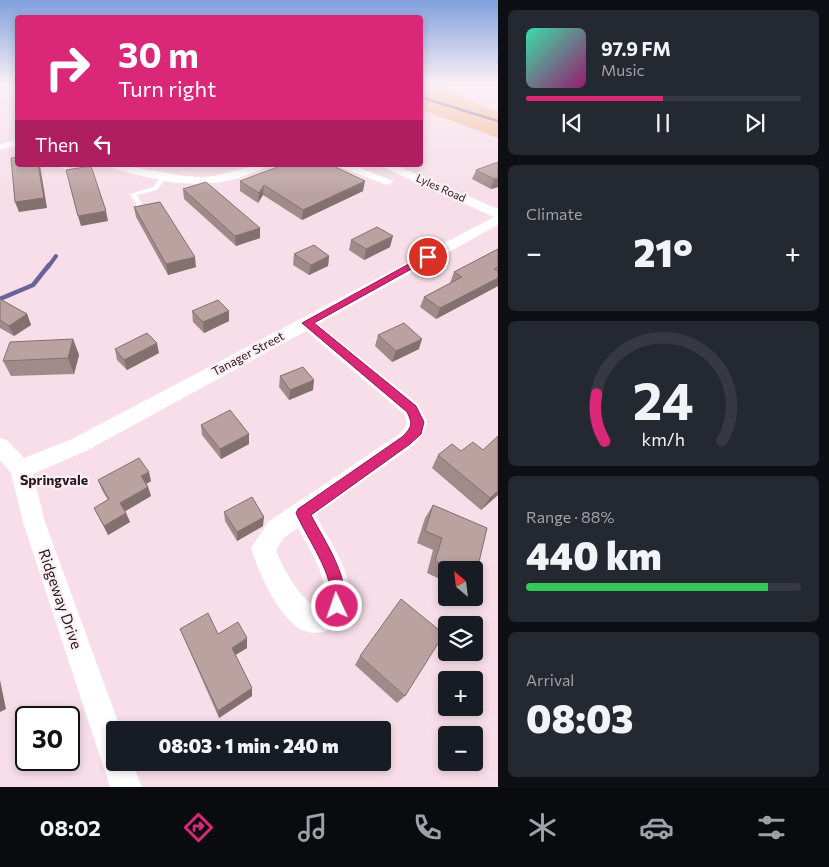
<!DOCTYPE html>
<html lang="en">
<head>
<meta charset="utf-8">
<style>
  :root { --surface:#171b24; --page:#242831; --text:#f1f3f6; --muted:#9ea1a6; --line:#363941; --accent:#db2777 }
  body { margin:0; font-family:Commissioner,sans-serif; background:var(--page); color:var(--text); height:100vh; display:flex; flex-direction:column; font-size:19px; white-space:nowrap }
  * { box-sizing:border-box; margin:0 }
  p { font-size:16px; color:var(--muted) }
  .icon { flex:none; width:28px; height:28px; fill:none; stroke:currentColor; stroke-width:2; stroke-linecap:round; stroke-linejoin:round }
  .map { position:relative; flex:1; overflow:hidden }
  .side { display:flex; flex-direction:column; gap:10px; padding:10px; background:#0d0f14; width:331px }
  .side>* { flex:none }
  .guide { position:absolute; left:15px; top:15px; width:408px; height:152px; border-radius:5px; box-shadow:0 2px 8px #0003; background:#db2777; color:#fff; overflow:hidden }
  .needle { width:32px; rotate:332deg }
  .controls { position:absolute; left:438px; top:561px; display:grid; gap:10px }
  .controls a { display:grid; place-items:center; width:45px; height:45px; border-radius:5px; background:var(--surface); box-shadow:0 2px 8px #0003; font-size:25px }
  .speed { position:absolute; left:15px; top:706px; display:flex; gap:10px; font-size:25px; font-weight:700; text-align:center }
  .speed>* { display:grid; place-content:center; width:65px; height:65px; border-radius:50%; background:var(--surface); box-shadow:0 2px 8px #0003; line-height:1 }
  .speed .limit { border:2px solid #111; border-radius:8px; background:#fff; color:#111 }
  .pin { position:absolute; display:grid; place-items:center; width:42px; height:42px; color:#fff; margin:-21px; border:2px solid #fff; border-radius:50%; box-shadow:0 1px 5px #0007 }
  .me { position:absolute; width:55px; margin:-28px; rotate:357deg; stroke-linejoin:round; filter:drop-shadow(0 0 4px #0008) }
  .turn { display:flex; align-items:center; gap:18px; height:105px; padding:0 20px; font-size:22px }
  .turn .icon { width:65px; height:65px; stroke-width:2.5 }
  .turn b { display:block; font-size:35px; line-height:42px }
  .then { display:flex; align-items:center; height:48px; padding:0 20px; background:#0003; gap:10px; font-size:19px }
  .big { font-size:38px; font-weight:800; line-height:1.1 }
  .side .tile { flex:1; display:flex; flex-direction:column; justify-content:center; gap:8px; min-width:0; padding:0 18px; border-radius:8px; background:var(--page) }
  .side .dial { align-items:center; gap:0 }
  .dial svg { height:130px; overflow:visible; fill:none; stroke:var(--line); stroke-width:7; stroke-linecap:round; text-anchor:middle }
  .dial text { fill:var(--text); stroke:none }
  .song { display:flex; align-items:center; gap:15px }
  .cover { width:60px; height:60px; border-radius:8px; background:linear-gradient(135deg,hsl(160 70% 55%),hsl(320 70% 35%)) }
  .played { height:5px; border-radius:2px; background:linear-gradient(90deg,var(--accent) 50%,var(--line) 50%) }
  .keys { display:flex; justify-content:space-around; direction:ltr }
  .heat { display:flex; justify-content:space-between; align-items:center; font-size:28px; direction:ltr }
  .charge { height:8px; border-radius:4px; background:linear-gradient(90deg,#34c759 88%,var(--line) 0) }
  .trip { position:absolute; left:106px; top:721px; width:285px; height:50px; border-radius:5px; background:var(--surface); box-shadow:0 2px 8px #0003; font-weight:800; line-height:50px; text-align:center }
  .menu { display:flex; height:80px; justify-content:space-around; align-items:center; background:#090b0e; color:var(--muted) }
  .menu .icon { width:35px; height:35px }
  .menu .current { color:var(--accent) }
  .menu b { font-size:22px; color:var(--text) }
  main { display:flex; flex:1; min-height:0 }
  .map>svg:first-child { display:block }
  .green { fill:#f1b78f }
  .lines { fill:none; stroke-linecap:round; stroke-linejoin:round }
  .stream-far2 { stroke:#696399; stroke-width:2.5 }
  .stream-far1 { stroke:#696399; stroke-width:4 }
  .stream { stroke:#696399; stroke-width:4.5 }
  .lane { fill:#fff; fill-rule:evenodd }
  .street { fill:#fff; fill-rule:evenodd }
  .wall { fill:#a18b8a }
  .shaded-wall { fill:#837170 }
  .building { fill:#bba2a0; stroke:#837170 }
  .route { fill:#db2777; stroke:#8e194d }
  .labels { text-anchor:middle; stroke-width:4.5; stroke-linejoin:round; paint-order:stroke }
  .far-street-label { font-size:11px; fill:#221a1d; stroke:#feeff5 }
  .street-label { font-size:12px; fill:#221a1d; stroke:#feeff5 }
  .neighbourhood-label { font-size:14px; font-weight:bold; fill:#221a1d; stroke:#feeff5 }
  .near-street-label { font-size:15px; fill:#221a1d; stroke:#feeff5 }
</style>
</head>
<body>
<main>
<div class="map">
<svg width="498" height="787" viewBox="0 0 498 787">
  <rect width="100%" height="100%" fill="#f7dee8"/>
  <path class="green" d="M420 84H458L444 90 498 112V138L420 109Z"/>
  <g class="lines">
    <path class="stream-far2" d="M420 97 498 121"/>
    <path class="stream-far1" d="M48 267 56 256"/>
    <path class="stream" d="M0 299 33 285 49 265"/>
    <path class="lane" d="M57 165H64L75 172 70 173Z
      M162 176 167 177 157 190 137 195 145 211 140 212 130 194 153 187Z"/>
    <path class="street" d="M0 84H8L18 92V100L0 87Z
      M18 139V145L0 150V144Z
      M107 165C138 165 168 176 200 177 224 177 244 165 268 165 263 170 254 172 247 175 202 193 153 180 109 167Z
      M335 165H352L394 181 388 185 384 184Z
      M378 165H395L498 209V225L318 324 418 404 427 422 422 435 413 446 315 515C329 539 347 565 350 592 354 625 315 647 291 622 273 604 258 572 251 548L268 522 399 434C405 428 410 423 404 414L306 331 86 451 33 474 45 522 121 730H115V762H132L142 787H110L23 522 11 473 0 460V438L7 440 24 458 72 439 494 217ZM298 528C310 550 327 575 325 601L320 607C303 606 281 565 276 550L284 538Z"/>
  </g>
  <path class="wall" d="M498 162V187L491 189 472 179 476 170Z
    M240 181 363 191 302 220 263 195 258 203 240 191Z
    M183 189 260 238 236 246 184 199Z
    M134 207 196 267 168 275 136 217Z
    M351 240 390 247 364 260 349 250Z
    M498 249V286L436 319 420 307 424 297 450 283 454 272Z
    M294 254 329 256 328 266 309 275 293 265Z
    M0 299 27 314 31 325 14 336 0 328Z
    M192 311H229V321L204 333 193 322Z
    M378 335 419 349 392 362 375 346Z
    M73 339 79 355 74 374 11 376 3 361Z
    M115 349 159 353 127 370 117 360Z
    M280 376 313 390 289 400 279 387Z
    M201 425 249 434V444L221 459 202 435Z
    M438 455 498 495 481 510 432 468Z
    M98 480 151 481 146 484 148 487 151 496 125 511 130 522 108 535 94 508 108 500 102 490Z
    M433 505 487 528 475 579 474 581V570H446V582L427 573 433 550 417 543 425 518Z
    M224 512 263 526 237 541 225 521Z
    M180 629 218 634 247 648 235 655 252 696 219 718 184 638Z
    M360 656 405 696 397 703 355 665Z"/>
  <path class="shaded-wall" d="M38 165H40L47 208 19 212 15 202Z
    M498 178V187L491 189 494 179Z
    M365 181 363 191 302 220 303 210Z
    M264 185 263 195 258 203 259 193Z
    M106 211 108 221 81 226 78 216Z
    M260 228V238L236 246 235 236Z
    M393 236 390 247 364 260 366 249Z
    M329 256 328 266 309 275 311 265Z
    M195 257 196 267 168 275 166 264Z
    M498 278V286L436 319 440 308Z
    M229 311V321L204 333 203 322Z
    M27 314 31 325 14 336 9 326Z
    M73 339 79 355 74 374 68 358Z
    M422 339 419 349 392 362 396 351Z
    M157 343 159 353 127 370 124 360Z
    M314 380 313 390 289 400 290 390Z
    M249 434V444L221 459 220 449Z
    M149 472 151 481 143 486 141 476Z
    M148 487 151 496 124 512 120 503Z
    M498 491V495L481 510 490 498Z
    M126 513 130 522 108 535 104 526Z
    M264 517 263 526 237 541V532Z
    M247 638V648L232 657V648Z
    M0 680 6 709 0 712Z
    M252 688V696L219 718 218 711Z"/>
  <path class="building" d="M18 157V165H38L44 198 15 202 11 158Z
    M498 162V178L494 179 476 170Z
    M283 165H331L365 181 303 210 264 185 259 193 240 181Z
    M91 166 106 211 78 216 66 170Z
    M206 182 260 228 235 236 183 189Z
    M160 202 195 257 166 264 134 207Z
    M377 227 393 236 366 249 351 240Z
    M314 245 329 256 311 265 294 254Z
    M498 249V267L494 269 498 271V278L440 308 424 297 462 277 454 272Z
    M0 299 27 314 9 326 0 320Z
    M218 300 229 311 203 322 192 311Z
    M404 323 422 339 396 351 378 335Z
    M147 333 157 343 124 360 115 349Z
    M73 339 68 358 3 361 10 342Z
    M303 367 314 380 290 390 280 376Z
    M230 410 249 434 220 449 201 425Z
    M498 436V491L490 498 438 455 452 444 461 451 473 442 483 450Z
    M139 458 149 472 141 476 148 487 120 503 126 513 104 526 94 508 109 499 98 480Z
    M252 497 264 517 237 532 224 512Z
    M433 505 487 528 475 579H474V570H454L435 561 442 538 425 531Z
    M401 599 444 634 405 696 360 656Z
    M208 613 218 634 238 622 247 638 232 648 252 688 218 711 180 629Z"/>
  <linearGradient id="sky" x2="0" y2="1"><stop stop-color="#81a0de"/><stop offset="0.43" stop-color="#fbf0f5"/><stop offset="1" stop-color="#fbf0f5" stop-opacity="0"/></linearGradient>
  <rect width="498" height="194" fill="url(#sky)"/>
  <path class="route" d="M425 255 433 257 314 323 416 406 424 422 421 434 410 444 311 515C324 540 354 583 342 611L337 614 331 611C328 603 331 597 330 588 328 567 305 534 296 513L298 509 402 437C412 427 413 424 407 412L302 323Z"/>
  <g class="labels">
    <g class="far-street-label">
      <text transform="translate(441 188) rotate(24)" y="4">Lyles Road</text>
    </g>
    <g class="street-label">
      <text transform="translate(248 354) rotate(-28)" y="4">Tanager Street</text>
    </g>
    <g class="neighbourhood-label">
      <text x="54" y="485">Springvale</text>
    </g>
    <g class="near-street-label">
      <text transform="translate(60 599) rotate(71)" y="5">Ridgeway Drive</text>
    </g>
  </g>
</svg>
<div class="controls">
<a><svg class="needle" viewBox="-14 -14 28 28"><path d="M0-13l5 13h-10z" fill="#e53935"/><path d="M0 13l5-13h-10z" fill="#9ea1a6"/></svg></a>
<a><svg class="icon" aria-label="layers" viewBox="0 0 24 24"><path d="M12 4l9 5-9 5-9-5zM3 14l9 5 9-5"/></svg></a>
<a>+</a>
<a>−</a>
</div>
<div class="speed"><div class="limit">30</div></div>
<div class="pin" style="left:428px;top:257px;background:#d93025"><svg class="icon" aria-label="arrive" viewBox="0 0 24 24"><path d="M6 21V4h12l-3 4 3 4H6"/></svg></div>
<svg class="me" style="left:337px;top:606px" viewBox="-20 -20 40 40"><circle r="17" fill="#db2777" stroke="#fff" stroke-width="3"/><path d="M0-11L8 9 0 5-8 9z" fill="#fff"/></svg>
<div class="trip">08:03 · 1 min · 240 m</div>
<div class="guide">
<div class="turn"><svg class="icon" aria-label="right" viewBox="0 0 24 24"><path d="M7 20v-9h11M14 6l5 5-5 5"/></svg><div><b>30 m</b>Turn right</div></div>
<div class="then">Then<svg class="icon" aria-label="left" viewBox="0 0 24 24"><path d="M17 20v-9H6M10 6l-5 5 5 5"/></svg></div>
</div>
</div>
<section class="side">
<div class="tile">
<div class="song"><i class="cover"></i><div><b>97.9 FM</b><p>Music</p></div></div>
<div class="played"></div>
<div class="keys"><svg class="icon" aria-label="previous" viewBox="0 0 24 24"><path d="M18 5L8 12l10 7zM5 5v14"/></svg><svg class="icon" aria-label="pause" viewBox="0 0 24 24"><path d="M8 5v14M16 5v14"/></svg><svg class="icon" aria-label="next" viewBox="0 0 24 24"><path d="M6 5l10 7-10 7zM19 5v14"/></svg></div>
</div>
<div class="tile"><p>Climate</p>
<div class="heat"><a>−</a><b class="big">21°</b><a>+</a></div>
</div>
<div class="tile dial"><svg viewBox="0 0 100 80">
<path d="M14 69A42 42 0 1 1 86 69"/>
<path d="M14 69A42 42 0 0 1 9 40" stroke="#db2777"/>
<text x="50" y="56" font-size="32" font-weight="700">24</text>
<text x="50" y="72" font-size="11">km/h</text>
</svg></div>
<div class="tile"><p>Range · 88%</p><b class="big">440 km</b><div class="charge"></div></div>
<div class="tile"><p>Arrival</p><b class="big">08:03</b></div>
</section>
</main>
<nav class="menu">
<b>08:02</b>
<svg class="icon current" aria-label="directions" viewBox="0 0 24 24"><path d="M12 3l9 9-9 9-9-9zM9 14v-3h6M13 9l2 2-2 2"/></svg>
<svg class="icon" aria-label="music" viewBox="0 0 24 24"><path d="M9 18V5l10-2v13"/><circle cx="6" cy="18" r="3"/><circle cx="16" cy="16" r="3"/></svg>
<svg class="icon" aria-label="phone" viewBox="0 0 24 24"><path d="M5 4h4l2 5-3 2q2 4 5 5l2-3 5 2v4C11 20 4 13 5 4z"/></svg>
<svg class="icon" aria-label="climate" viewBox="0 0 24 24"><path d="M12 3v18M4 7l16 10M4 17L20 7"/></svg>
<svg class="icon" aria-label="car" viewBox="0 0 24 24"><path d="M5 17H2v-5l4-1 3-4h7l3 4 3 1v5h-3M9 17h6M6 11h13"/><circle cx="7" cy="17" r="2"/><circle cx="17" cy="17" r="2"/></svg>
<svg class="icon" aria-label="filters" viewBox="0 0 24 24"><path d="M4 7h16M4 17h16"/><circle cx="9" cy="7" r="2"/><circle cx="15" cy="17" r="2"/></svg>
</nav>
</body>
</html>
